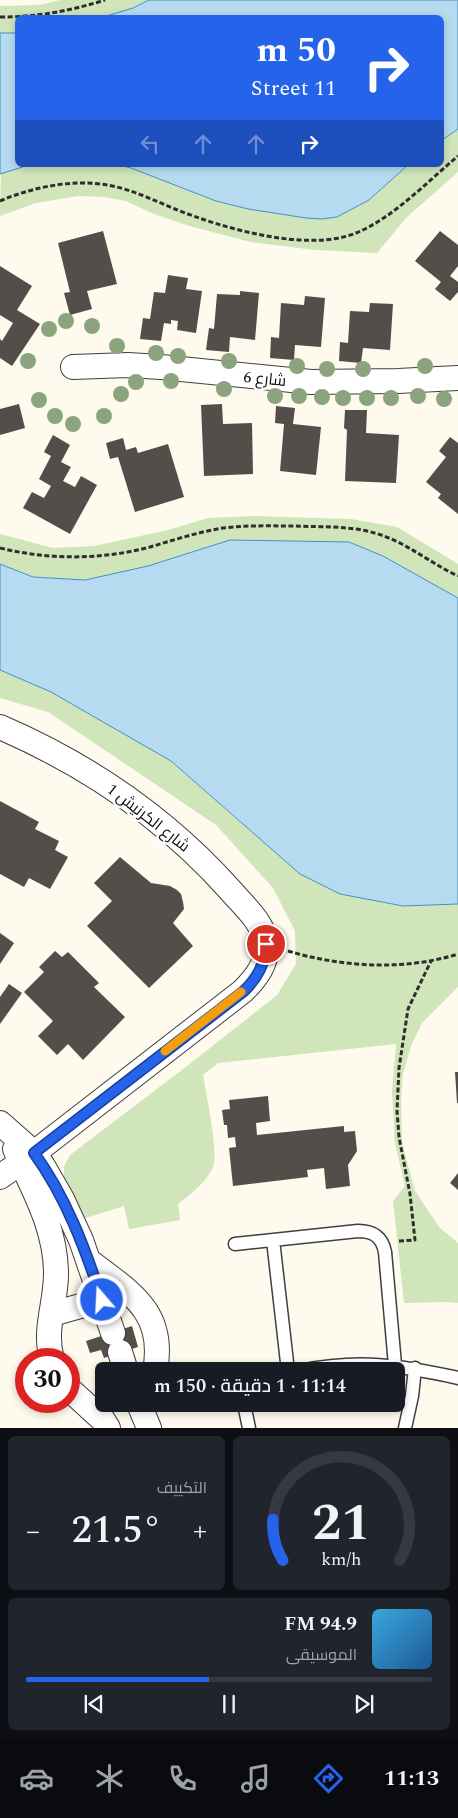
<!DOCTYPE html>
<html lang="ar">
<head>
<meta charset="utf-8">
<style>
  :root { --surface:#171b24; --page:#20242c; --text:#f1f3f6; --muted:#9ea1a6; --line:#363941; --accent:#2563eb }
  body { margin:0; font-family:Spectral,Cairo,serif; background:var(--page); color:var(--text); direction:rtl; height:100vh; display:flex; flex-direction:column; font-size:19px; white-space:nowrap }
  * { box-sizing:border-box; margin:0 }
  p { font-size:16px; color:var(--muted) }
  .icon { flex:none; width:28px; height:28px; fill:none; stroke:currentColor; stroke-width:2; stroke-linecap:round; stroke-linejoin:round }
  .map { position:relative; height:1428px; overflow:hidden; direction:ltr }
  .details { display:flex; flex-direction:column; gap:8px; padding:8px; background:#0d0f14; flex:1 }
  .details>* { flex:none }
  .banner { position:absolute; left:15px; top:15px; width:429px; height:152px; border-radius:8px; box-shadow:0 2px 8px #0003; direction:rtl; background:#2563eb; color:#fff; overflow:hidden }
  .speed { position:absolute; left:15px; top:1348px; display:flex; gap:10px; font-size:25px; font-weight:700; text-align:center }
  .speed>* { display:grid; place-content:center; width:65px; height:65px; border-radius:50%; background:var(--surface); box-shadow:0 2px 8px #0003; line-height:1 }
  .speed .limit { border:8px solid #d22; background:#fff; color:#111 }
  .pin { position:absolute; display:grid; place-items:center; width:42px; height:42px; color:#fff; margin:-21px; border:2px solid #fff; border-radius:50%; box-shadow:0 1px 5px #0007 }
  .me { position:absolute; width:55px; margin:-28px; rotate:341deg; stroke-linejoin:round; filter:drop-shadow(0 0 4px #0008) }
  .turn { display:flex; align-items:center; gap:18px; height:105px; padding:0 25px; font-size:22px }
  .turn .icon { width:65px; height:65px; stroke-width:2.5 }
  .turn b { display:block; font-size:35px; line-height:42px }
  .lanes { display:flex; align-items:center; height:48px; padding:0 25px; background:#0003; justify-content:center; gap:25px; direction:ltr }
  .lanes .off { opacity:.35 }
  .big { font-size:38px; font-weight:600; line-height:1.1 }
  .details .widget { flex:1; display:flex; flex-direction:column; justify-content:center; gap:8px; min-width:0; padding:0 18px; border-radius:8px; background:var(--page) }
  .details .dial { align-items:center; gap:0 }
  .dial svg { height:130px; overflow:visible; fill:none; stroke:var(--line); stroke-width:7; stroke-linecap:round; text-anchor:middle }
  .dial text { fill:var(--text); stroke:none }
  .song { display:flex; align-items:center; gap:15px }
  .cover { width:60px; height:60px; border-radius:8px; background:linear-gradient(135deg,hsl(200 70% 55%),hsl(210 70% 35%)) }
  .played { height:5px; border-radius:2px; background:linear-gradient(90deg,var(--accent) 45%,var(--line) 45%) }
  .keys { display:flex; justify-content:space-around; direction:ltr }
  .heat { display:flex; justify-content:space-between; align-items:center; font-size:28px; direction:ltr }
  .details .tiles { flex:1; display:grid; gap:8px; grid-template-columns:1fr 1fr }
  .widget:last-child { grid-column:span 2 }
  .trip { position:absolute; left:95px; top:1362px; width:310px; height:50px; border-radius:8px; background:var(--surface); box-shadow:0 2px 8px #0003; font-weight:600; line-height:50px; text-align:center; direction:rtl }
  .tab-bar { display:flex; height:80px; justify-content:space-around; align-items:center; background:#090b0e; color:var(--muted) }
  .tab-bar .icon { width:35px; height:35px }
  .tab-bar .on { color:var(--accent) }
  .tab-bar b { font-size:22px; color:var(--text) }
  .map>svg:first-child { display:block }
  .green { fill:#d0e5ba }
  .water { fill:#b6dbf1; stroke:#4390c2 }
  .building { fill:#544e4a }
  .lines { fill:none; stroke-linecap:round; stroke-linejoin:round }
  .service-casing { stroke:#3f3f3f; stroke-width:15 }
  .minor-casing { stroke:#3f3f3f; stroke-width:26 }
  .path { stroke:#2e2e2e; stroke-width:3; stroke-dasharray:5 2.5; stroke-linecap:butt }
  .service { stroke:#fff; stroke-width:12 }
  .minor { stroke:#fff; stroke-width:24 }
  .tree { fill:#8ca47d }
  .route-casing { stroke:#184099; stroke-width:12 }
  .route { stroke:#2563eb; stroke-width:9 }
  .slow { stroke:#f59e0b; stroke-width:9 }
  .labels { text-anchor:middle; stroke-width:5; stroke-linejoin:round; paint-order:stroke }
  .street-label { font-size:16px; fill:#0c0c0c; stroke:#fff }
</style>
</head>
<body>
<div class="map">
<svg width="458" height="1428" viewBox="0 0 458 1428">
  <rect width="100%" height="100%" fill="#fefaed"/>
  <path class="green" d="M60 0H149L133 8 103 17 18 18 17 33H0V6L39 5Z
    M458 129V172L407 217 377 253 315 250 250 242 186 225 154 214 126 201 104 197 78 196 36 203 0 216 1 173 29 165H119L131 168 216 201 248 209 306 218 322 219 337 217 369 200 408 165H441V141Z
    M252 516 351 519 397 527 458 564V598L383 556 349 542 230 540 148 566 85 580 33 577 0 564V534L53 548 94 546 168 530 208 518Z
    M0 670 51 692 171 761 241 823 340 894 403 906 458 904V987L422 1023 411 1046 403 1074 401 1100 402 1143 415 1191 439 1227 458 1243V1303L447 1302 404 1303 393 1201 405 1186 395 1144 392 1091 396 1044 218 1063 203 1075C206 1094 219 1152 213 1167 206 1183 191 1194 178 1204L180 1220 129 1229 124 1206 83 1219 64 1179V1166L70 1155 191 1063 277 995 296 964 295 931 273 888 216 825 48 712 0 698Z"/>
  <path class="water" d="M149 0H458V129L441 141V18L103 17 133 8Z
    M0 33H17L18 165H29L0 174Z
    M119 165H408L369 200 337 217 322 219 306 218 248 209 216 201 131 168Z
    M230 540 349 542 383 556 458 598V904L403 906 340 894 300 874 171 761 51 692 0 670V564L33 577 85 580 148 566Z"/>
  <path class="building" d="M103 231 117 284 87 291 92 309 70 315 64 293 70 292 58 243Z
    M440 231 458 245V266L450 276 458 282V292L450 301 435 289 441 282 415 261Z
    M0 266 32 286 17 310 40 324 12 366 0 358V339L2 341 13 323 0 315Z
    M168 275 188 278 186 289 202 291 196 333 177 330 178 321 171 320V324L164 323 161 341 140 339 143 318 150 319 154 292 165 293Z
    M240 291 259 293 255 340 230 337 229 352 206 350 209 328 214 329 217 294 240 295Z
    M305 296 325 298 321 347 295 345 294 360 270 358 271 337 279 338 281 303 304 305Z
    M370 303 393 304 390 350 363 348 361 363 339 361 340 342 348 343 350 311 369 312Z
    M19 404 25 428 0 435V409Z
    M222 404 223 424 252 423 253 474 204 476 201 405Z
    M276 406 295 408 293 424 321 427 316 475 280 471 284 424 275 423Z
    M345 410H367L366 433 399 435 396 483 345 481 347 430 344 428Z
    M53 435 70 445 61 462 71 467 63 481 75 487 81 476 97 485 70 534 23 508 32 492 44 498 51 486 39 479 51 456 44 452Z
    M450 437 458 443V514L438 498 441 494 426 482 446 457 439 451Z
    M123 438 126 450 136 447 138 453 168 444 184 497 135 512 118 457 110 459 106 443Z
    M0 801 39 822 35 829 59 841 55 850 68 857 50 889 29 878 24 887 0 874Z
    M120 857 151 883 170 886 177 890 181 894 183 902 184 909 173 923 193 946 149 988 87 926 112 901 94 883Z
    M0 933 14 943 0 964Z
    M55 951 62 957 68 952 99 983 94 987 125 1017 83 1060 68 1044 57 1055 38 1036 53 1021 24 992 44 972 39 967Z
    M9 984 22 993 0 1024V997Z
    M455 1072H458V1103H457Z
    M268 1096 270 1121 256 1123 257 1135 344 1126V1132L355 1131 357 1151 348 1165 350 1186 326 1189 324 1168 307 1170 308 1177 233 1186 229 1148 236 1147 235 1137 228 1138 227 1125H224L222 1110 230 1109 229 1100Z
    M458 1173V1190L450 1183Z
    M132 1326 138 1347 104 1358 101 1350 90 1353 86 1341Z"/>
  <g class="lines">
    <g class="service-casing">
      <path id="service" d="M273 1240 288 1371
        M235 1244 358 1231C374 1231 382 1237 385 1252L395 1365
        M300 1371C358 1359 401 1365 458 1378
        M244 1404 249 1428
        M405 1428 412 1396 415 1368"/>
    </g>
    <g class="minor-casing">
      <path id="minor" d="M73 367 128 365 161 367 311 382 398 381 458 378
        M0 727C88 765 167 819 231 891 244 906 264 923 266 944 268 963 256 978 243 991L34 1153 0 1177
        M0 1123 34 1153 43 1166 62 1199 81 1240 113 1333
        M15 1149C33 1189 55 1226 56 1271 57 1301 43 1330 52 1359
        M89 1261C131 1293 166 1312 155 1371
        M52 1314 116 1296
        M120 1352 126 1371
        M69 1389 103 1420 108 1428
        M139 1404 149 1428"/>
    </g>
    <path class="path" d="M0 17C37 17 70 11 105 0
      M0 201C33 187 72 179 107 185 131 189 153 200 175 209 222 228 307 253 356 233 393 218 427 182 458 156
      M0 548C49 560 101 560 150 547 174 540 198 532 223 528 247 525 271 526 295 526 319 527 344 526 367 531 403 539 426 561 458 576
      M288 951C341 967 404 971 458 954
      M399 1241 415 1240 410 1194 399 1137 397 1111 399 1068 408 1009 431 961"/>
    <use href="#service" class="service"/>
    <use href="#minor" class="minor"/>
  </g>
  <g class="tree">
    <circle cx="66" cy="321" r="8"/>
    <circle cx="92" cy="326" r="8"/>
    <circle cx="49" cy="329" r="8"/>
    <circle cx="117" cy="346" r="8"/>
    <circle cx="156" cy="353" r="8"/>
    <circle cx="178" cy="356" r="8"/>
    <circle cx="28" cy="361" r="8"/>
    <circle cx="229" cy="361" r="8"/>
    <circle cx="297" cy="366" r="8"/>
    <circle cx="425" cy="366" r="8"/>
    <circle cx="327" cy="369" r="8"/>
    <circle cx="363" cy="369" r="8"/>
    <circle cx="171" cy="381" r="8"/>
    <circle cx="136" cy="382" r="8"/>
    <circle cx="224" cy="389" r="8"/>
    <circle cx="121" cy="394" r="8"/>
    <circle cx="275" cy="396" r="8"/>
    <circle cx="299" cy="396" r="8"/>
    <circle cx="418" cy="396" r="8"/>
    <circle cx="322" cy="397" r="8"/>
    <circle cx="343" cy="398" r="8"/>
    <circle cx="367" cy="398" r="8"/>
    <circle cx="391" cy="398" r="8"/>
    <circle cx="444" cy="399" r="8"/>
    <circle cx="39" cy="400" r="8"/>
    <circle cx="55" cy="416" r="8"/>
    <circle cx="104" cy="416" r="8"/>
    <circle cx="73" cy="424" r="8"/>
  </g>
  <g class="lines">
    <g class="route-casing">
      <path id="route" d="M102 1300C85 1248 66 1197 34 1153L244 991C258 977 265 964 266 944"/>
    </g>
    <use href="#route" class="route"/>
    <path class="slow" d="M165 1051 241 992"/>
  </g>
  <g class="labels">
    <g class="street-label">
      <text transform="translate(265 378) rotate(6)" y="6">شارع 6</text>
      <text transform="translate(149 817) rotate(38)" y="6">شارع الكرنيش 1</text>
    </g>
  </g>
</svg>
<div class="speed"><div class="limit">30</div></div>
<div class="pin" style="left:266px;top:944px;background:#d93025"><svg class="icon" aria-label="arrive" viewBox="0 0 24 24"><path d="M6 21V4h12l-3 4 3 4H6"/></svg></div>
<svg class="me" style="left:102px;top:1300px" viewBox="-20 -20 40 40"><circle r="17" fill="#2563eb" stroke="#fff" stroke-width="3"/><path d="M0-11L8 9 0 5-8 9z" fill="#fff"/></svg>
<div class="trip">11:14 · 1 دقيقة · 150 m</div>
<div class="banner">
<div class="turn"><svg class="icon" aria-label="right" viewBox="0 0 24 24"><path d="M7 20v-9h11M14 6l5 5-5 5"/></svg><div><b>50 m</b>11 Street</div></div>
<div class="lanes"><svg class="icon off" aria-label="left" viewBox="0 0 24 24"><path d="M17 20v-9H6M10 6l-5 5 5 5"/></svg><svg class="icon off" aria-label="ahead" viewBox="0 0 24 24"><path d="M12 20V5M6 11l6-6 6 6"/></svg><svg class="icon off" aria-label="ahead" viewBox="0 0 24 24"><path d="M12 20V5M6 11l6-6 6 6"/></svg><svg class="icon" aria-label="right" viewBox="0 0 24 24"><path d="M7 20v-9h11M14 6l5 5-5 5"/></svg></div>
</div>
</div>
<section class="details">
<div class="tiles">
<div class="widget dial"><svg viewBox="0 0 100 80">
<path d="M14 69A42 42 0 1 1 86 69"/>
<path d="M14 69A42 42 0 0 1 8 44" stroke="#2563eb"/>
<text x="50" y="56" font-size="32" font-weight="700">21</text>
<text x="50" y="72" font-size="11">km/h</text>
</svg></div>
<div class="widget"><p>التكييف</p>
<div class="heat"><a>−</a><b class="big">21.5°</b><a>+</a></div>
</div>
<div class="widget">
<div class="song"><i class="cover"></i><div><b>94.9 FM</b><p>الموسيقى</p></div></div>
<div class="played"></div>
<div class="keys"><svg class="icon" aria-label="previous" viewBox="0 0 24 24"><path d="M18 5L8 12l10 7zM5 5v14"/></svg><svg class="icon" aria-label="pause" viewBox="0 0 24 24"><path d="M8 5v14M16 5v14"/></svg><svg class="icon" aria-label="next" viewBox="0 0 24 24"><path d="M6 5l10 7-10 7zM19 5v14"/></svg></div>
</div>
</div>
</section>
<nav class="tab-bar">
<b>11:13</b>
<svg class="icon on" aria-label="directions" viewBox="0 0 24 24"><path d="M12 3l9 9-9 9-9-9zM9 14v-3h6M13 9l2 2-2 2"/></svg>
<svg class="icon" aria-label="music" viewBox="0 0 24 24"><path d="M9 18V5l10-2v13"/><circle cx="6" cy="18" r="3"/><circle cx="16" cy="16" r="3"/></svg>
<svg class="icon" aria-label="phone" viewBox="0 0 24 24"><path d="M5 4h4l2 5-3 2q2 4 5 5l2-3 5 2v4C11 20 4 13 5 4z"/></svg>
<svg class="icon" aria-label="climate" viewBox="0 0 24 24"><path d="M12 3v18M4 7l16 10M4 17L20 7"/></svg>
<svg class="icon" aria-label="car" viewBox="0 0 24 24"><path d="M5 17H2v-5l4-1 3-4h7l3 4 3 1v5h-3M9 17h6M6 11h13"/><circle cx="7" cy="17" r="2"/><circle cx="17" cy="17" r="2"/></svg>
</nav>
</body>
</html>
